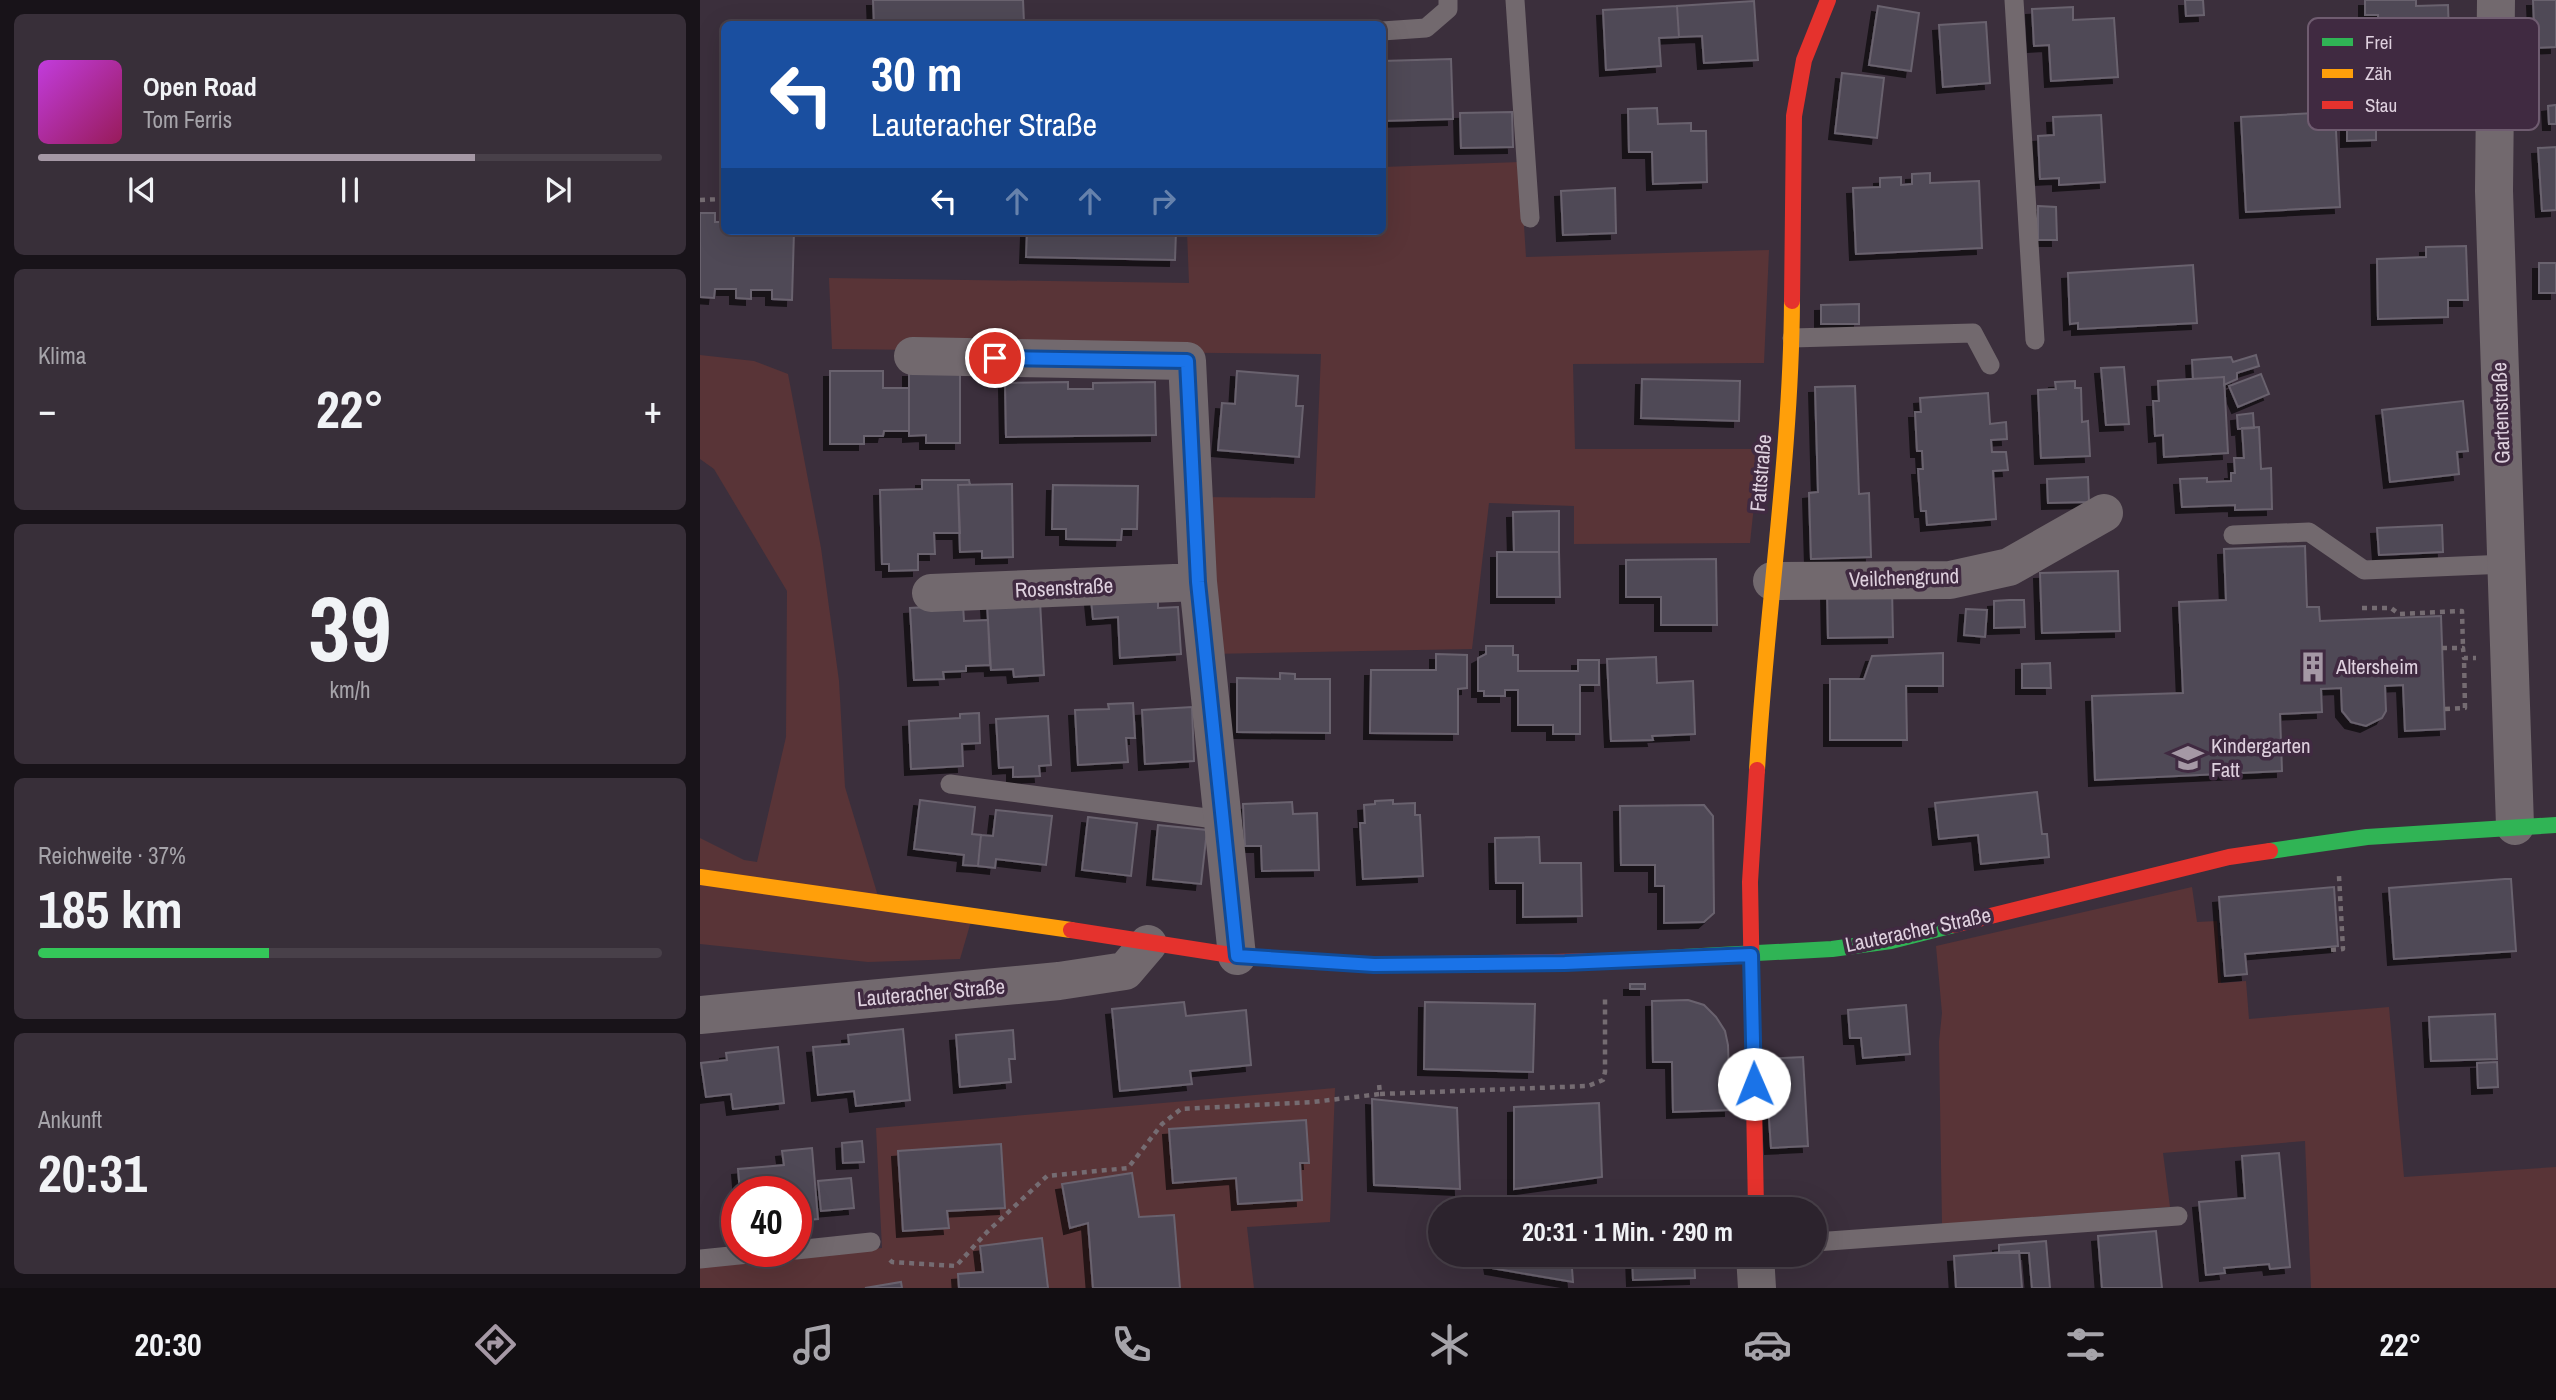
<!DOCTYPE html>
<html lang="de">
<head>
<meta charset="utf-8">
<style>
  :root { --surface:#2c232d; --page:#382f39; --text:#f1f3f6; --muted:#a6a4aa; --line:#484049; --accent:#a598a5 }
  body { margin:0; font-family:"Archivo Narrow",sans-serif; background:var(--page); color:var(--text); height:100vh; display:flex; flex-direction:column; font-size:26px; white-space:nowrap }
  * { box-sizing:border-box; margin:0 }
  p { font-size:23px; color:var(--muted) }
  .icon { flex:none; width:38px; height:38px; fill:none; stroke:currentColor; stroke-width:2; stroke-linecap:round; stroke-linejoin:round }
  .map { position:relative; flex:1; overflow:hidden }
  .panel { display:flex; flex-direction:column; gap:14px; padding:14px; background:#181319; width:700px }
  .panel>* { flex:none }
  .banner { position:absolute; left:21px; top:21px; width:665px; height:214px; border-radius:10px; box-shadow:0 7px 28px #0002,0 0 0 2px var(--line); background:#1a4fa0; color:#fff; overflow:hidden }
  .speed { position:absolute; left:21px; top:1176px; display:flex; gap:14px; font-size:35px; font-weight:700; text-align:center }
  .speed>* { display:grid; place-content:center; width:91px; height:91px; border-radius:50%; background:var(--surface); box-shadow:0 7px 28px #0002,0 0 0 2px var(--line); line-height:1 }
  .speed .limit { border:10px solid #d22; background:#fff; color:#111 }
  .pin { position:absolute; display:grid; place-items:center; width:60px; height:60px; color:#fff; margin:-30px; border:4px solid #fff; border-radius:50%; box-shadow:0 2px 7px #0007 }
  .me { position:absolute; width:77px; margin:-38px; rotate:359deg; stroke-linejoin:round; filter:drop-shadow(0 0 5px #0008) }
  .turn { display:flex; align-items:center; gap:24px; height:147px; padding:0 35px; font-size:32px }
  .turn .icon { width:91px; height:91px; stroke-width:2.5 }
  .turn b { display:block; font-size:49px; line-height:60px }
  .lanes { display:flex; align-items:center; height:66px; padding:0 35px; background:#0003; justify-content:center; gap:35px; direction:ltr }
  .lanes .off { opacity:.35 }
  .big { font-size:52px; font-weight:700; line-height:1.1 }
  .panel .tile { flex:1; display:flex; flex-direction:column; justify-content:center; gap:10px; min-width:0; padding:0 24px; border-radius:10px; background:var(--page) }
  .panel .dial { align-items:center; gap:0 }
  .dial b { font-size:91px; line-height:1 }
  .song { display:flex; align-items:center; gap:21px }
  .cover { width:84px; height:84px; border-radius:10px; background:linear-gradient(135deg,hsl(290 70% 55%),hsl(330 70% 35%)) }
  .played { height:7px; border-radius:4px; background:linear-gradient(90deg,var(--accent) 70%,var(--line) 70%) }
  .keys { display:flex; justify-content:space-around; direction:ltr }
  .heat { display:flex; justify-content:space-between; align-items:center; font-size:38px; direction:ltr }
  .charge { height:10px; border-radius:5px; background:linear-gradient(90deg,#34c759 37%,var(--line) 0) }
  .trip { position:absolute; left:728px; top:1197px; width:399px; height:70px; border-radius:35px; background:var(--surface); box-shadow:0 7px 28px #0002,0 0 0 2px var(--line); font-weight:700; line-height:70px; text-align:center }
  .tab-bar { display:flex; height:112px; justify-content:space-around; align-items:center; background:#120e12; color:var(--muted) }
  .tab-bar .icon { width:49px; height:49px }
  .tab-bar .current { color:var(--accent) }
  .tab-bar b { font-size:32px; color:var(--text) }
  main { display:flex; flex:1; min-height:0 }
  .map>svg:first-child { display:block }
  .green { fill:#593437 }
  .building { fill:#504856; stroke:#69626e; stroke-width:2; filter:url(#shadow) }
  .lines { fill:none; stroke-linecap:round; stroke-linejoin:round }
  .path { stroke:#756c72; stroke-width:4.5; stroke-dasharray:5 5; stroke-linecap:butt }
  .lane { stroke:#72696e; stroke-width:19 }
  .street { stroke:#72696e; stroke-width:38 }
  .fast { stroke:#30b455; stroke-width:16 }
  .slow { stroke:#ff9f0a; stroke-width:16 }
  .jam { stroke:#e5322d; stroke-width:16 }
  .route-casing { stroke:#114b97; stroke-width:18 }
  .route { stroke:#1a73e8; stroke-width:12 }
  .labels { text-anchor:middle; stroke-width:7; stroke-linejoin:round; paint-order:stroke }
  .street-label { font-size:21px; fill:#ded0de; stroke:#402a41 }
  .poi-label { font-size:21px; fill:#ded0de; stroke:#402a41; text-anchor:start }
  .key { fill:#402a41; stroke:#6f5c70; stroke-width:2 }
  .key-label { font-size:19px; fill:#ded0de }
</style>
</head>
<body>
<main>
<section class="panel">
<div class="tile">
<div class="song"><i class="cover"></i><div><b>Open Road</b><p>Tom Ferris</p></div></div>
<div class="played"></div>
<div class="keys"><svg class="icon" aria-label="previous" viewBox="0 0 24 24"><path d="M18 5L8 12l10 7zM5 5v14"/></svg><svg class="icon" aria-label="pause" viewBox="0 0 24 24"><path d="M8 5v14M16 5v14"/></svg><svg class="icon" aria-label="next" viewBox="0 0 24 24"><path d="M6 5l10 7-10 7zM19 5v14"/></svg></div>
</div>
<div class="tile"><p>Klima</p>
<div class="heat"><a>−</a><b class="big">22°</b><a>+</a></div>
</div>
<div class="tile dial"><b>39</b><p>km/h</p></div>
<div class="tile"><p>Reichweite · 37%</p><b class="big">185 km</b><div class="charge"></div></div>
<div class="tile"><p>Ankunft</p><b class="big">20:31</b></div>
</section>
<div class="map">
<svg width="1856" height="1288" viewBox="0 0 1856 1288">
  <defs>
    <filter id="shadow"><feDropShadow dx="-6" dy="6" stdDeviation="0" flood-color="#0009"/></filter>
  </defs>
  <rect width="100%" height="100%" fill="#3b2f3c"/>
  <path class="green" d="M820 162 826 257 1069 250 1064 363 873 364 875 449H1060L1050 543 874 544V506L789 503 772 649 510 654 497 497 615 498 621 354 132 349 129 278 489 283 487 231H682L683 167Z
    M0 355 54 361 88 374 121 548 139 681 145 787 181 906 272 918 260 959 168 962 0 944V838L44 860 57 862 86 737 87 591 14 469 0 459Z
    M1492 887 1497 922 1517 921 1521 983 1546 981 1549 1019 1689 1007 1704 1177 1856 1167V1288H1611L1605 1141 1463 1153 1470 1207 1242 1224 1239 1042 1242 1013 1236 946Z
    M635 1088 630 1222 547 1227 554 1288H0V1265L182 1248 176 1128Z"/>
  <path class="building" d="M173 0H323L324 23 174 24Z
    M1485 0H1503L1504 15 1486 16Z
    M1665 0H1716V6L1748 5 1750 69 1679 71 1678 15H1665Z
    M1833 0H1856V47L1835 48Z
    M1054 1 1058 60 1004 63 1002 36 979 37 977 6Z
    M977 6 979 37 959 38 961 66 906 70 903 10Z
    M1178 6 1219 13 1211 71 1169 65Z
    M1373 7V20L1414 18 1418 77 1351 81 1349 45 1334 46 1332 9Z
    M1286 22 1290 83 1243 87 1239 25Z
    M751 59 753 119 682 121V61Z
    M1142 73 1184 78 1177 138 1135 133Z
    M1856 105V124H1849L1848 106Z
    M957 108 958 124 991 123V131H1006L1007 182 953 184 952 152H929L928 109Z
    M812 112 813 147 761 148 760 113Z
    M1635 112 1640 207 1546 212 1541 117Z
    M1401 115 1405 182 1359 185V178L1340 179 1338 136 1354 135 1353 117Z
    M1647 121H1676V140L1647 141Z
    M1856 147V210L1842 211 1838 148Z
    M1230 173V183L1279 181 1282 248 1156 254 1153 188 1180 187V178L1201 177V185L1212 184V174Z
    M915 188 916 233 863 235 861 191Z
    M1338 206 1356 207 1357 240H1338Z
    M0 213H15V222H24V231H94L92 300 72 299V290H51V299L36 298V289H15L14 298 0 297Z
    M327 231H476L475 260 326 257Z
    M1766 246 1768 300H1748V317L1678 319 1677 259 1726 257V247Z
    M1839 263H1856V293H1839Z
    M1493 265 1497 323 1378 329V323L1370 324 1368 273Z
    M1159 304V324H1121V305Z
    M1556 355 1559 366 1537 373V379L1524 385V377L1493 379 1492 360 1531 357 1533 362Z
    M1424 367 1429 424 1406 425 1401 368Z
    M130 371H183V388H209V431H184L183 436H164V444H130Z
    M209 371H260V443H226V435L209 436Z
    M537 371 598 376 596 406H603L599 457 518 450 522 403 535 404Z
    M1561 374 1569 394 1538 407 1529 386Z
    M1524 377 1528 453 1464 457 1463 435 1455 436 1453 401H1459L1458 381Z
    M942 379 1040 381 1039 421 941 418Z
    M1375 381V388H1381L1382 422 1388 421 1390 456 1341 458 1338 390 1356 389 1355 382Z
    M368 382V389H393V383L455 382 456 435 306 437 305 383Z
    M1155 386 1159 494 1169 493 1171 557 1111 559 1109 493 1118 492 1115 387Z
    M1288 393 1290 424 1306 422 1307 439 1291 440 1292 452H1306L1308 470 1293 471 1296 519 1227 525 1226 511H1221L1218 469H1223L1222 451H1217L1215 412H1221L1220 398Z
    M1763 401 1768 451 1757 452 1759 474 1690 482 1682 410Z
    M1553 413 1554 428 1538 429 1537 415Z
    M1559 427 1561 469 1571 468 1572 509 1535 510V505L1482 507 1480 479 1507 478V482L1531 481V473H1535L1534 458H1544L1542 428Z
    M1388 477 1389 502 1348 503 1347 479Z
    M222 480H269L270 485H258L260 533H234L235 554H218V570L189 571V564H182L180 490 222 489Z
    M312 484 313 557 282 558V551L260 552 258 485Z
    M353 485 438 486 437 529H422L421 540 366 539V529H352Z
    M859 511V552H814L813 512Z
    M1742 525 1743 552 1679 555 1677 528Z
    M1605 546 1607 607H1619L1620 621 1741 616 1745 729 1705 731 1703 685 1685 686 1686 711 1682 718 1666 726 1651 722 1642 711 1641 688 1621 689 1622 712 1580 714 1582 771 1395 780 1392 696 1483 693 1479 602 1526 600 1524 549Z
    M797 552H859L860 597H797Z
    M1016 559 1017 625H961V597H926V560Z
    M1418 571 1420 631 1342 633 1340 573Z
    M1192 588 1193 637 1128 638 1127 589Z
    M458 595V608L478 607 481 654 420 658 418 617 393 619 391 599Z
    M1309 600H1324L1325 627 1294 628V601Z
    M340 601 344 675 314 677 313 669 291 670 287 604Z
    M263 605 264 621 288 620 290 665 266 666V671L243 672 244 679 214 680 210 608Z
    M1266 609 1287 610 1285 637 1264 635Z
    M786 646H813V655H818V671H878V660H899V685H880V734H853V725H818V690H805V696H784V691H778V658L786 654Z
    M1243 653V686H1206L1207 740H1130V679H1164L1172 656Z
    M736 654 767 655V688L758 689V734L670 733 671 670H736Z
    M956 657 957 683 993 681 995 734 952 736 953 740 911 741 907 659Z
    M1350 663 1351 688H1322V664Z
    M580 673 595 674V679H630V733L537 732V678L580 679Z
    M433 703 435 738H426L428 762 378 765 375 710 409 709 408 704Z
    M492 707 494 761 445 764 442 710Z
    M279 713 280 743 262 744 263 766 211 769 209 721 260 718V714Z
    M348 716 351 765 339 766 340 776 313 777V767L299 768 296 719Z
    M1337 792 1342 834H1347L1349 857 1281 864 1278 835 1239 839 1235 803Z
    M220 800 275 807 272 834 281 835 278 866 263 865 264 855 214 849Z
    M693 800V804L715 803V815H720L723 876 663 879 660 823H665L664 805 675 804V801Z
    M592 802 593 814 617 813 619 870 562 871 561 846H545L543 804Z
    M1004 805 1013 816 1014 913 1004 922 964 923V886H955V865H921L920 806Z
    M296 810 352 816 346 865 296 859 295 868 278 866 281 835 293 836Z
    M388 817 437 823 431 876 382 870Z
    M458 825 507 830 501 884 453 879Z
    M839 837 840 863H881L882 916 823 917V883H796L795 838Z
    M1805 879H1811L1816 951 1694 959 1689 888Z
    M1634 887 1638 946 1545 954 1547 974 1525 976 1519 897Z
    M930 984H945V989H930Z
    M988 1000 1004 1005 1016 1017 1025 1031 1028 1045 1030 1110 973 1112 972 1062H953L952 1001Z
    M484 1002 486 1016 546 1010 551 1065 490 1071 492 1084 420 1091 412 1009Z
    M725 1002 835 1004 833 1072 724 1069Z
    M1206 1005 1210 1054 1163 1058 1161 1038H1150L1148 1010Z
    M1795 1014 1797 1059 1731 1061 1729 1017Z
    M203 1029 210 1100 156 1106 154 1091 118 1095 113 1047 149 1044 148 1035Z
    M313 1030 315 1059H309L311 1082 260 1087 256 1035Z
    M78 1047 84 1103 33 1109 31 1094 6 1097 1 1063 27 1060 26 1053Z
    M1103 1057 1108 1146 1071 1148 1065 1059Z
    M1797 1062 1798 1087 1778 1088 1777 1063Z
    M672 1099 757 1108 760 1189 674 1185Z
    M899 1103 902 1177 814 1189V1107Z
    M606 1120 609 1163H600L602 1200 538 1204 536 1178 473 1183 469 1129Z
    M162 1141 164 1162 143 1163 142 1143Z
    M301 1144 305 1208 247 1211 249 1228 203 1231 198 1151Z
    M112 1148 118 1219 96 1221V1192H40L38 1169 84 1165 82 1151Z
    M1579 1153 1590 1267 1570 1269 1569 1264 1524 1268 1525 1273 1506 1275 1499 1202 1545 1198 1542 1156Z
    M432 1173 439 1217 474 1215 480 1288H393L388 1223 370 1228 362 1184Z
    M151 1178 154 1208 121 1211 118 1181Z
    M1456 1231 1462 1288H1402L1398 1236Z
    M342 1238 348 1288H259L258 1274 283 1272 280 1246Z
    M1346 1241 1350 1288H1332L1329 1253H1299V1245Z
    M1319 1251 1322 1288H1256L1254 1256Z
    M774 1255H871L873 1282 791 1268 790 1262 774 1259Z
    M932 1255H994L995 1278 933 1280Z
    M201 1282 202 1288H165Z"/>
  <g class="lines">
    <path class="path" d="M0 200 24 199
      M1662 608H1691L1699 614 1762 611 1763 648
      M1742 648H1763L1764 658H1776
      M1745 709 1765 708 1764 658
      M1631 950 1643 949 1639 876
      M680 1094 888 1086 903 1080 905 1072V997
      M190 1260 192 1262 256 1266 287 1232 347 1176 428 1168 462 1124 481 1109 613 1102 680 1094 679 1084"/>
    <path class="lane" d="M815 0 830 218
      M1314 0 1335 340
      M682 31 726 28 748 9V0
      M1092 338 1273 333 1290 365
      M1533 535 1609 532 1664 570 1807 564
      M250 784 522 820
      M1115 1242 1478 1216
      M96 1250 171 1242
      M0 1259 79 1251"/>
    <path class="street" d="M1796 0 1794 191 1815 826
      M213 356 487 361 498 582 537 956
      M1072 581 1250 580 1309 567 1404 513
      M231 593 498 582
      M0 1015 359 981 425 971 448 944
      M1055 1255 1057 1288"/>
    <path class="fast" d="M1570 851 1667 837 1856 825
      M909 961 1132 949 1191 941 1254 925"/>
    <path class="slow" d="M1057 770C1066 614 1091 458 1092 301
      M0 877 371 930"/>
    <path class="jam" d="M1092 301 1094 116 1104 60 1128 0
      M1254 925 1529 857 1570 851
      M371 930 537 956 674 965 909 961
      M1056 1209 1050 882 1057 770"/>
  </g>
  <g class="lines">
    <g class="route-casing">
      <path id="route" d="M295 358 487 361 498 582 537 956 674 965 865 963 1051 955 1054 1084"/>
    </g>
    <use href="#route" class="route"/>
  </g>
  <defs>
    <g id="building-bare" transform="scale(2.415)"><path d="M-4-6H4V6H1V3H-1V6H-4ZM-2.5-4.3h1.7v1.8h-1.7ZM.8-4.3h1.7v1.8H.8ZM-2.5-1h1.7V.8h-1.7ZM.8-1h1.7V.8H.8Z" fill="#a598a5" stroke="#402a41" stroke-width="2.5" paint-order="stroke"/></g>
    <g id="school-bare" transform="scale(2.415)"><path d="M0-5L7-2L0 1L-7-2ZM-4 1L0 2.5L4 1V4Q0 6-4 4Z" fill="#a598a5" stroke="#402a41" stroke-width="2.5" paint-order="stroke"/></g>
  </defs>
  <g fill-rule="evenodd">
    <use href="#building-bare" x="1613" y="667"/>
    <use href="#school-bare" x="1488" y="758"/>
  </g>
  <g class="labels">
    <g class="street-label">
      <text transform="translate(1801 413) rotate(-92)" y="7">Gartenstraße</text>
      <text transform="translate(1061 473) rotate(-85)" y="7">Fattstraße</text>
      <text transform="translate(1204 578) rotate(-2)" y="7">Veilchengrund</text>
      <text transform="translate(364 588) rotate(-3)" y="7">Rosenstraße</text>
      <text transform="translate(1218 930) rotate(-12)" y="7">Lauteracher Straße</text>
      <text transform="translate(231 993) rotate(-5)" y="7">Lauteracher Straße</text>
    </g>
    <g class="poi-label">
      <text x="1636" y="674">Altersheim</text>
      <text x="1511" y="753">Kindergarten<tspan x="1511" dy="24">Fatt</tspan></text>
    </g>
  </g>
  <rect x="1608" y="18" width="231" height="112" rx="10" class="key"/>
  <rect x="1622" y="38" width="31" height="8" fill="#30b455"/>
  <rect x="1622" y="69" width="31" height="9" fill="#ff9f0a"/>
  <rect x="1622" y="101" width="31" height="8" fill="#e5322d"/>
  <g class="key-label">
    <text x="1665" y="49">Frei</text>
    <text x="1665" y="80">Zäh</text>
    <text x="1665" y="112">Stau</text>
  </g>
</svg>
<div class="speed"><div class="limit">40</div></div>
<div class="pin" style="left:295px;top:358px;background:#d93025"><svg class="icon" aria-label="arrive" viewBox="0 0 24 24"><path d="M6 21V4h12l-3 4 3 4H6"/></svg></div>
<svg class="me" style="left:1054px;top:1084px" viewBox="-20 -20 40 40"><circle r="19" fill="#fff"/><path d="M0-13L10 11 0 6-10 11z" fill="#1a73e8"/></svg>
<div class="trip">20:31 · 1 Min. · 290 m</div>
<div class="banner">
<div class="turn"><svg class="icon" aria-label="left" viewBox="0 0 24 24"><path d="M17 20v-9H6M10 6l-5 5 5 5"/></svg><div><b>30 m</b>Lauteracher Straße</div></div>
<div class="lanes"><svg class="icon" aria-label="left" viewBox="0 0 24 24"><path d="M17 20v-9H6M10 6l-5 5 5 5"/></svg><svg class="icon off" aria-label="ahead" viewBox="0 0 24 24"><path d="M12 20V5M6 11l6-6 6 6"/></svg><svg class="icon off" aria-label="ahead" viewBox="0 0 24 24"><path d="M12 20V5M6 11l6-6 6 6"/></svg><svg class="icon off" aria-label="right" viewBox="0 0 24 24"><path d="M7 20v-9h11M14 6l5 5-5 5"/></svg></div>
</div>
</div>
</main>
<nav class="tab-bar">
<b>20:30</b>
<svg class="icon current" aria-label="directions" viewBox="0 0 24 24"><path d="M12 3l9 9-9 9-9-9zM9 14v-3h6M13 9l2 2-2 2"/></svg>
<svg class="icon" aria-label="music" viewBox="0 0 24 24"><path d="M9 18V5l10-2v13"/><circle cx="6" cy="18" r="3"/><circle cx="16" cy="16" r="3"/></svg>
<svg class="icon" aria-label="phone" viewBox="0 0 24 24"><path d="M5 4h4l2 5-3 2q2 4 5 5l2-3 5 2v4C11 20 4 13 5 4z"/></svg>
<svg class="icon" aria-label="climate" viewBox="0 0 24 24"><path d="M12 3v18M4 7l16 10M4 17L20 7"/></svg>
<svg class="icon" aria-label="car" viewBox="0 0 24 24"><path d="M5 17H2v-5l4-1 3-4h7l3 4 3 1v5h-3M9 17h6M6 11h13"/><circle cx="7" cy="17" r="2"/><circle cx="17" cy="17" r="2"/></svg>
<svg class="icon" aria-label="filters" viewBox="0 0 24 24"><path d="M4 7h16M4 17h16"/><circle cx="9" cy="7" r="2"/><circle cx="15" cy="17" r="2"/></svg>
<b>22°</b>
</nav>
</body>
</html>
